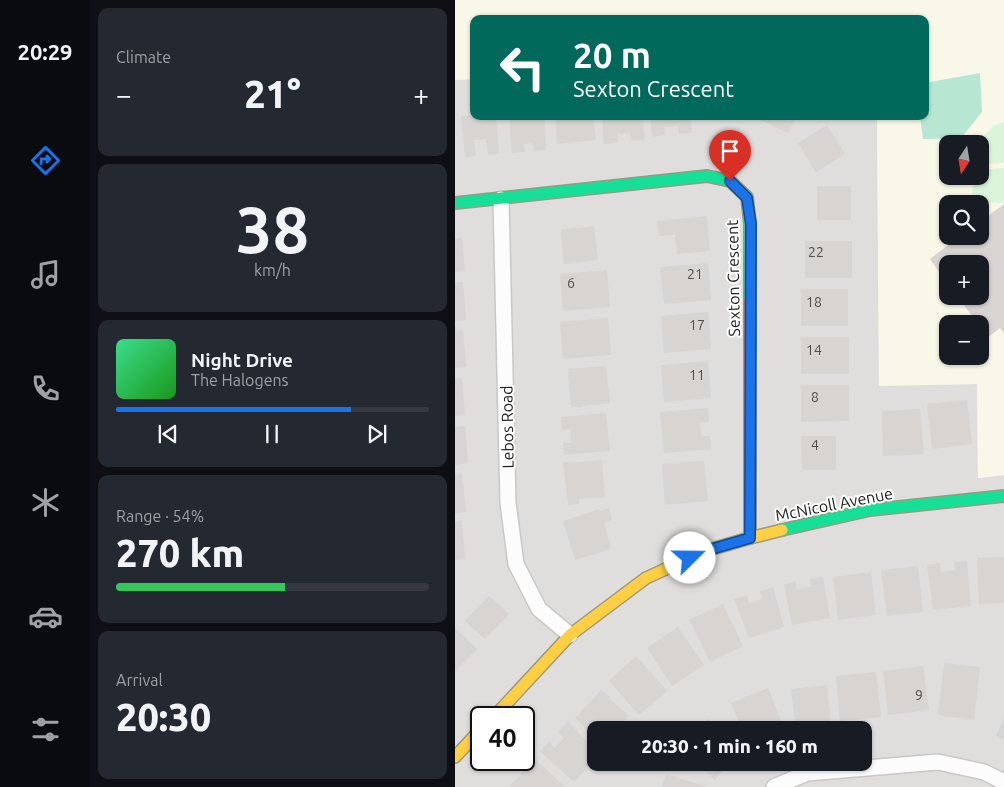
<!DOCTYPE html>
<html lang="en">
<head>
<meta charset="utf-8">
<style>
  :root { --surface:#171b24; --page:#242831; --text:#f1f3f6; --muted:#9ea1a6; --line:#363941; --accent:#1a73e8 }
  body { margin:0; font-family:Ubuntu,sans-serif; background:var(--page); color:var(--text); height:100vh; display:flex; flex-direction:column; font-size:19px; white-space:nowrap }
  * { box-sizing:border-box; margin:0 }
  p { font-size:16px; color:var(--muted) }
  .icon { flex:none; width:28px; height:28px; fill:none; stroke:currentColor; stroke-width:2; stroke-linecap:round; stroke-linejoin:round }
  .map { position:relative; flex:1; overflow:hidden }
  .drawer { display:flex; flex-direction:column; gap:8px; padding:8px; background:#0d0f14; width:365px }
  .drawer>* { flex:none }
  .banner { position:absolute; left:15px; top:15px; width:459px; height:105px; border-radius:10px; box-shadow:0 1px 4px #0004; background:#00695c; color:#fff; overflow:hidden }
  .needle { width:32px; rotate:192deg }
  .fabs { position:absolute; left:484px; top:135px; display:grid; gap:10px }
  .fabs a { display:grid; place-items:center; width:50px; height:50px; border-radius:10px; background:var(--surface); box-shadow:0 1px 4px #0004; font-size:25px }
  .speed { position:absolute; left:15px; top:706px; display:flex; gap:10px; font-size:25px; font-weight:700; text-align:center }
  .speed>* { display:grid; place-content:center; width:65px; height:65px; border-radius:50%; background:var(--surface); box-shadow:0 1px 4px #0004; line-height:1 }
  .speed .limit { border:2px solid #111; border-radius:8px; background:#fff; color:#111 }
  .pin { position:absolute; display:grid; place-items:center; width:42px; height:42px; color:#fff; margin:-51px -21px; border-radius:50% 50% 50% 0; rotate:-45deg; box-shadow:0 0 5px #0007 }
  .pin .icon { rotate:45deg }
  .me { position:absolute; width:55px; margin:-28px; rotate:68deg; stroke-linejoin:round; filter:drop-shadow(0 0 4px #0008) }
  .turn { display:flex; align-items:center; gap:18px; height:105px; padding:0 20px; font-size:22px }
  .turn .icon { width:65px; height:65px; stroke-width:2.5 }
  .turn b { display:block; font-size:35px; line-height:42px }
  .big { font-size:38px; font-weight:800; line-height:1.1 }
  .drawer .widget { flex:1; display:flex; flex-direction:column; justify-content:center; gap:8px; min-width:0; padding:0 18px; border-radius:10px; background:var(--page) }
  .drawer .dial { align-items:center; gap:0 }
  .dial b { font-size:65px; line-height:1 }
  .song { display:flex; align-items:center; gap:15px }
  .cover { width:60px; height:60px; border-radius:8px; background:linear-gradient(135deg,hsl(150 70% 55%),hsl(120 70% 35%)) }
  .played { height:5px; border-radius:2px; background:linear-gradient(90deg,var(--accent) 75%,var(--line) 75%) }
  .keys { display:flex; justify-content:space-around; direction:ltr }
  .heat { display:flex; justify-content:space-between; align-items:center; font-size:28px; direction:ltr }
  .charge { height:8px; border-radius:4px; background:linear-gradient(90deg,#34c759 54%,var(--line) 0) }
  .trip { position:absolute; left:132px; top:721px; width:285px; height:50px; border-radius:10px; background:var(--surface); box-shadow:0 1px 4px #0004; font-weight:800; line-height:50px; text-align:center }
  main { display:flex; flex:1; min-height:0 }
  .dock { display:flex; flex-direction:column; width:90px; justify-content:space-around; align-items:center; background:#090b0e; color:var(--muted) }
  .dock .icon { width:35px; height:35px }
  .dock .on { color:var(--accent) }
  .dock b { font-size:22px; color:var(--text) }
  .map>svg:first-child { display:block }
  .residential { fill:#dfdedc; fill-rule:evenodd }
  .education { fill:#f8f7e8; fill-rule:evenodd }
  .park { fill:#daf5da }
  .pitch { fill:#b7e6d2 }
  .building { fill:#d7d4d2 }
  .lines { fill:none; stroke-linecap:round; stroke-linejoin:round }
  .street-casing { stroke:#c9c8c7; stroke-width:18 }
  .fast-casing { stroke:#999a82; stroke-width:14 }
  .slow-casing { stroke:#999a82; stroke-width:14 }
  .jam-casing { stroke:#999a82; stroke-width:14 }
  .street { stroke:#fdfcfc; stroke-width:15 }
  .fast { stroke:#16e098; stroke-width:11 }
  .slow { stroke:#ffcf43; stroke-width:11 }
  .jam { stroke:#f24e42; stroke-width:11 }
  .route-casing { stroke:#114b97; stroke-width:12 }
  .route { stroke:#1a73e8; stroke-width:9 }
  .labels { text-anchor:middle; stroke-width:4; stroke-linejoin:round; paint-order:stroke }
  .number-label { font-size:14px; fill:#4f4e4e }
  .street-label { font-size:16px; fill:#222; stroke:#fff }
</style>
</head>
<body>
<main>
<nav class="dock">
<b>20:29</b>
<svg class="icon on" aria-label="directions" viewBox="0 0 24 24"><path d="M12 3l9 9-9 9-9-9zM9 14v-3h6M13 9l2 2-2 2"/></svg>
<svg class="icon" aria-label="music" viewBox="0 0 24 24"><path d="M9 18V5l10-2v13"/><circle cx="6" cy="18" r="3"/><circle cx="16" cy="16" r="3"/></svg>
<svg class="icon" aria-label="phone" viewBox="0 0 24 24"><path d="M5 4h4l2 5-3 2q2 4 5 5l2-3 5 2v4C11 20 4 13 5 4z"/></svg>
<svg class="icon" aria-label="climate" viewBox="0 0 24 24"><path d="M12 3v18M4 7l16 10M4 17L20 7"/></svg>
<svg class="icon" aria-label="car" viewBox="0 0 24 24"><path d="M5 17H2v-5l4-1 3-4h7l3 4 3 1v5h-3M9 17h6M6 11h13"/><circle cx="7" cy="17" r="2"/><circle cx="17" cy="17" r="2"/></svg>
<svg class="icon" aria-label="filters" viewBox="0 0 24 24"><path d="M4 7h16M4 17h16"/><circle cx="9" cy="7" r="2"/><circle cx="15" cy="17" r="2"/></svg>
</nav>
<section class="drawer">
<div class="widget"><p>Climate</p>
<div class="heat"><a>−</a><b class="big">21°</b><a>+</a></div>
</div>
<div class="widget dial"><b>38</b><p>km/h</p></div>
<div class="widget">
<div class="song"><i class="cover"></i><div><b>Night Drive</b><p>The Halogens</p></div></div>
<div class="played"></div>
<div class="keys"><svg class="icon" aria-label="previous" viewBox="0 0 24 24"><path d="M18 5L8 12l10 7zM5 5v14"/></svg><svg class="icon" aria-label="pause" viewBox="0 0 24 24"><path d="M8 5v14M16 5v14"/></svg><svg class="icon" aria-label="next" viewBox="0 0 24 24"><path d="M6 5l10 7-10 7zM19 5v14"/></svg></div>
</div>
<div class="widget"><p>Range · 54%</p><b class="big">270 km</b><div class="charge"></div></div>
<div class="widget"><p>Arrival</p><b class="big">20:30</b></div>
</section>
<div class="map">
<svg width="549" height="787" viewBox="0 0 549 787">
  <rect width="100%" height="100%" fill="#f0eeeb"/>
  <path class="residential" d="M19 79V116H422L424 385 522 384 523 478 549 475V787H0V80ZM26 718H69V760H26ZM141 730H409V762H141Z"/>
  <path class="education" d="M0 0H549V475L523 478 522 384 424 386 422 116H470V19H19V79L0 80ZM492 144H525V176H492ZM492 204H525V236H492ZM492 264H525V296H492ZM492 324H525V356H492Z"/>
  <path class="park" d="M549 122V163L525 164V144L523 143 538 126Z
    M549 168V203L516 202 519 176H525V170Z"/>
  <path class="pitch" d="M525 73 527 112 506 138 468 139 465 116H470V83Z"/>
  <path class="building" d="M19 115V116H41L44 154 33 155 31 139 19 140 21 156 10 157 6 116Z
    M54 116H89L91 150 79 151 78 143 69 144 70 152 57 153Z
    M100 116H138L141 140 102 144Z
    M147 116H187L190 140 176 141 175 133 162 134 163 142 149 144Z
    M195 116H235L237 133 224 134 223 126 209 127 210 135 197 137Z
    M303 116H342L333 133 302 118Z
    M372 125 390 154 361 172 343 143Z
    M362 186H396V220H362Z
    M549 204V333L545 328 533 337 525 327V324H523L502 296H525V264H492V283L475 259 505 236H525V222Z
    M252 216 255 251 222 254 220 235 204 236 202 221Z
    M139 226 143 260 109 264 106 230Z
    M7 238 10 271 0 272V239Z
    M350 241H397V278H350Z
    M253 263 256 300 209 304 205 267Z
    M152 270 155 307 108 311 105 274Z
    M8 282 11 320 0 321V283Z
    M346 289H393V326H346Z
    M253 312 256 349 209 353 206 316Z
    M153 318 156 355 108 359 105 322Z
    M1 326 2 330H8L11 367 0 368V327Z
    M346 337H394V374H346Z
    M253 361 256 398 209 402 206 365Z
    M151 366 155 403 127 406V407H116L113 369Z
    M0 378H7L10 415 0 416Z
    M346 385H394V421L346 422Z
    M512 400 517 444 477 449 472 404Z
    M253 408 254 422 245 423 246 436H255L256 449 209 453 205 412Z
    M465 409 469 454 428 456 427 411Z
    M151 413 155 451 109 455 108 443H116L115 429 107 430 106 417Z
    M10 426 13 463 0 465V427Z
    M346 436H381V470H347Z
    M147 460 150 497 124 499V504L113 505 108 462H114V463Z
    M249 461 253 501 210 505 207 464Z
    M7 473 11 512 0 513V474Z
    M154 508 157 520 149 523 156 549 120 560 108 521 144 509 145 511Z
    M4 521H7L10 559 0 560V522Z
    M549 557V603L524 604 522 558Z
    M512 561 516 606 478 610 472 565 485 563 486 572 500 570 499 562Z
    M463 566 468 612 432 616 426 570Z
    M416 572 421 615 383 620 378 577Z
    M368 577 375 618 337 625 329 584 341 582 342 589 356 587 355 579Z
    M318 587 329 627 294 638 279 599 292 595 294 603 308 599 305 591Z
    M34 596 54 614 30 639 10 621Z
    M268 604 288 646 255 662 234 620Z
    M223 627 249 665 217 686 192 648Z
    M0 628 22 649 0 671Z
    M181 656 212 691 184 715 154 681Z
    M489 663 525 667 519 720 483 715Z
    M468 666 474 710 433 715 428 671Z
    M421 672 426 717 385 721 381 676Z
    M372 685 376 726 341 730 336 689Z
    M313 688 330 730H287L276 703Z
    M146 690 155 697 154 698 174 716 161 730H141V738L120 718Z
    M549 718V740L541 736Z
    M253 719 265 730H243Z
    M113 722 141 751V759L119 782 85 751 94 742 100 748 109 738 103 732Z
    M80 759 110 787H54Z
    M240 762H276L260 780Z
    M211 774 253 787H207Z"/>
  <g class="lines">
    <g class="street-casing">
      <path id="street" d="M46 199 53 503 61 564 84 609 115 635
        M319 787 352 773 483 762 529 772 549 782"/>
    </g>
    <g class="fast-casing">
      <path id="fast" d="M0 203 252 176 275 181 292 197 295 224V300
        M327 530 415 510 549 496"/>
    </g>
    <g class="slow-casing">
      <path id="slow" d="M38 718 115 635 191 578 250 551 295 538 327 530
        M0 757 26 729"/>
    </g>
    <g class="jam-casing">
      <path id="jam" d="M295 300V538"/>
    </g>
    <use href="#street" class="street"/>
    <use href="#fast" class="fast"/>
    <use href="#slow" class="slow"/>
    <use href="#jam" class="jam"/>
  </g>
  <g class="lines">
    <g class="route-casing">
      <path id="route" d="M235 558 250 551 295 538 296 224 292 198 275 181"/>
    </g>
    <use href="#route" class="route"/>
  </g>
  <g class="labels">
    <g class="number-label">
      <text x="361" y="257">22</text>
      <text x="240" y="279">21</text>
      <text x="116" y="288">6</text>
      <text x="359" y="307">18</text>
      <text x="242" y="330">17</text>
      <text x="359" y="355">14</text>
      <text x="242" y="380">11</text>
      <text x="360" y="402">8</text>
      <text x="360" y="450">4</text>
      <text x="464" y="700">9</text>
    </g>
    <g class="street-label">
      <text transform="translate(278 278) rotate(-91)" y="6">Sexton Crescent</text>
      <text transform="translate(52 427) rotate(-91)" y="6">Lebos Road</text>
      <text transform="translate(379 504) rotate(-11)" y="6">McNicoll Avenue</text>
    </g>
  </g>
</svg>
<div class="fabs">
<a><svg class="needle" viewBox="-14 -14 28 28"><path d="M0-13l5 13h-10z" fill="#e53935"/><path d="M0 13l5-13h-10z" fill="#9ea1a6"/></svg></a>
<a><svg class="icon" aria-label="search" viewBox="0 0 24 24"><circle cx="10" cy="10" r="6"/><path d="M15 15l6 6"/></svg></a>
<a>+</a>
<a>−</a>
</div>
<div class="speed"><div class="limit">40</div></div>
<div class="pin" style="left:275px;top:181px;background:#d93025"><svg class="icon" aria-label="arrive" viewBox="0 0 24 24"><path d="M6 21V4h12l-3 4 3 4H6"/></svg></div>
<svg class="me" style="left:235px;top:558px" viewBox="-20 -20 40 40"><circle r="19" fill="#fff"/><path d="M0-13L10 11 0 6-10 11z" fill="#1a73e8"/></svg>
<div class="trip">20:30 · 1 min · 160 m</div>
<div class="banner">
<div class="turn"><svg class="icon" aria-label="left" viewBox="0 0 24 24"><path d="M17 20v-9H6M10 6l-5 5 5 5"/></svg><div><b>20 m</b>Sexton Crescent</div></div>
</div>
</div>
</main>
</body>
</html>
